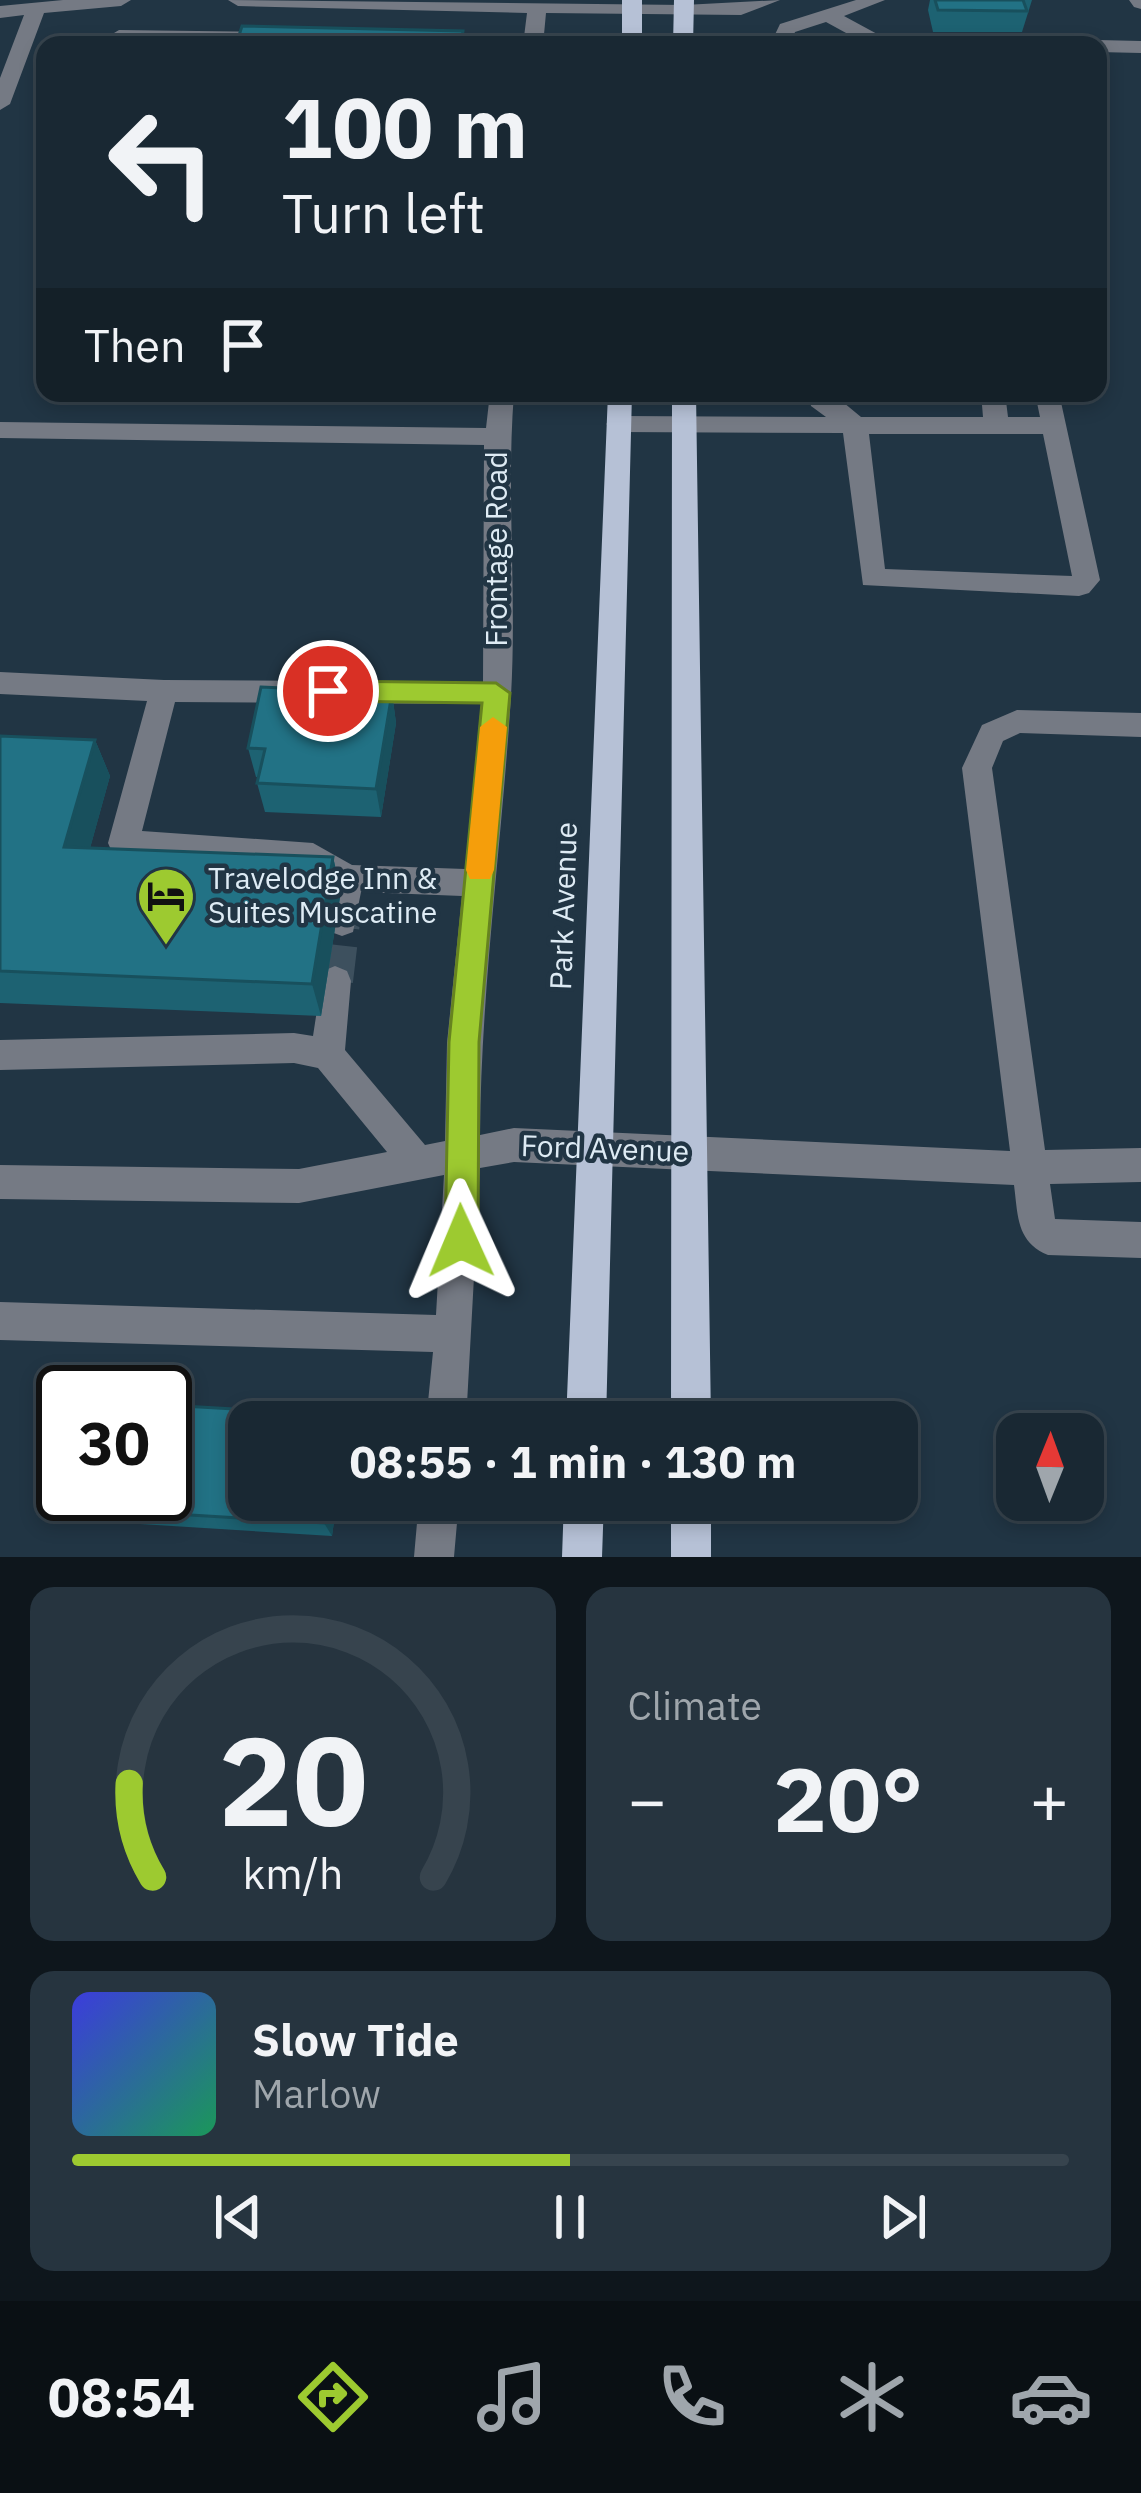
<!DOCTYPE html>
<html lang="en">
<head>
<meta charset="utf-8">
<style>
  :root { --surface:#192833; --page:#26343f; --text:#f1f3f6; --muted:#9fa6ac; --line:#37444e; --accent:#9dca30 }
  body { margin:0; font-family:"IBM Plex Sans",sans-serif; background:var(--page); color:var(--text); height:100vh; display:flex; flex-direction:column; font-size:45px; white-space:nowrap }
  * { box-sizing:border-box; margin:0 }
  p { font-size:39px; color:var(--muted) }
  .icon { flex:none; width:66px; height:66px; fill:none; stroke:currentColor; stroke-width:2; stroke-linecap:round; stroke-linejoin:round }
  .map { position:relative; height:1557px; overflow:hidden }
  .sheet { display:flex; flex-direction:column; gap:30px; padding:30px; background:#0e161c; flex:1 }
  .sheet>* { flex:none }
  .hud { position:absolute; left:36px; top:36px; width:1071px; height:366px; border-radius:24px; box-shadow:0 6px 18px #0003,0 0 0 3px var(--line); background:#192833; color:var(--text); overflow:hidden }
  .needle { width:78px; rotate:1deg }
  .controls { position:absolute; left:996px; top:1413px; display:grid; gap:24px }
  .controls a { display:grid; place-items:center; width:108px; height:108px; border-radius:24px; background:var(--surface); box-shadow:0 6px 18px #0003,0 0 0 3px var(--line); font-size:60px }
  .speed { position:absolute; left:36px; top:1365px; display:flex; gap:24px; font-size:60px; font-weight:700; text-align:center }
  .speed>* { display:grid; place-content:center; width:156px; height:156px; border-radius:50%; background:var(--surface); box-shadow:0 6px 18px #0003,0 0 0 3px var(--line); line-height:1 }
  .speed .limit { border:6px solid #111; border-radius:18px; background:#fff; color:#111 }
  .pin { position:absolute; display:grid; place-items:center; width:102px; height:102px; color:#fff; margin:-51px; border:6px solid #fff; border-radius:50%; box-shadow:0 3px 12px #0007 }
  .me { position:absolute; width:132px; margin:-66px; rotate:359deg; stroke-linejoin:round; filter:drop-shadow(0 0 9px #0008) }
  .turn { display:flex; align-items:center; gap:42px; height:252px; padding:0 48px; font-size:54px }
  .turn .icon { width:156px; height:156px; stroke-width:2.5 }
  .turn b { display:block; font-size:84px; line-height:102px }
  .then { display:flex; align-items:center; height:114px; padding:0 48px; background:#0003; gap:24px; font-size:45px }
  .big { font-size:90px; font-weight:700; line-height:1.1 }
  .sheet .tile { flex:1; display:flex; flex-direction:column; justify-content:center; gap:18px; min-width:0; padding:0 42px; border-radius:24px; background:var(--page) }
  .sheet .dial { align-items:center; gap:0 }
  .dial svg { height:312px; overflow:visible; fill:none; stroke:var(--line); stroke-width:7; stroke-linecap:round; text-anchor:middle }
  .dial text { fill:var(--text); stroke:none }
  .song { display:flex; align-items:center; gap:36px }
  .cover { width:144px; height:144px; border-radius:18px; background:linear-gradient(135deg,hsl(240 70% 55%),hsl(150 70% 35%)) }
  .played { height:12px; border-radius:6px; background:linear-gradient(90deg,var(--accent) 50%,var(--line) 50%) }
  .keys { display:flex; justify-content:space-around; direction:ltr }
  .heat { display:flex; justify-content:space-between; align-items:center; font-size:66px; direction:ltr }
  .sheet .tiles { flex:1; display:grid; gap:30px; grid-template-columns:1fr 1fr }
  .tile:last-child { grid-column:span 2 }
  .trip { position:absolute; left:228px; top:1401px; width:690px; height:120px; border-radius:24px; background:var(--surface); box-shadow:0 6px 18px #0003,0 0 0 3px var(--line); font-weight:700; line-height:120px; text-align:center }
  .tab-bar { display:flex; height:192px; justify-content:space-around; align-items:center; background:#0a1014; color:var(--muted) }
  .tab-bar .icon { width:84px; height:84px }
  .tab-bar .current { color:var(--accent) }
  .tab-bar b { font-size:54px; color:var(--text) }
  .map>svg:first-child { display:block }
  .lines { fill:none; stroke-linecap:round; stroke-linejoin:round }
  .minor-tunnel { stroke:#3d505e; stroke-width:36; stroke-dasharray:36 18; stroke-linecap:butt }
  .minor { fill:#757a84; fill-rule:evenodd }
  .major { fill:#b6c1d6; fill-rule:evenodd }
  .wall { fill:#1d6272 }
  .shaded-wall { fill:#18505d }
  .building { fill:#227285; stroke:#18505d; stroke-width:3 }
  .route { fill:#9dca30; stroke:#66831f; stroke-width:3 }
  .slow { fill:#f59e0b }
  .labels { text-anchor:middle; stroke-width:9; stroke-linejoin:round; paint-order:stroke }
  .street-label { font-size:30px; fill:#deebf4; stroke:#213544 }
  .poi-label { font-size:30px; fill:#deebf4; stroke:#213544; text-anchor:start }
</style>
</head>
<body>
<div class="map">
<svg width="1141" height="1557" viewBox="0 0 1141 1557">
  <rect width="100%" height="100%" fill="#213544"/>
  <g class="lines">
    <path class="minor-tunnel" d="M335 981 342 922"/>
    <path class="minor" d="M63 0H131L121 6 44 13 10 104 0 110V78L24 15 0 18V6Z
      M228 0 684 5 780 0 741 15 546 13 543 45H523L527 13 238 6Z
      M856 0H885L844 16 879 35 1062 39 1072 45H868L826 22 795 32 790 45H770L780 24Z
      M1129 0H1141V9L1134 7Z
      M119 30 276 32 286 38 276 44 112 40 109 36Z
      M1098 40 1141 41V53L1098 52V45H1089Z
      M490 393H514C506 494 517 595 511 696 502 842 481 988 480 1135L514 1128 1010 1151 962 768 982 725 1017 710 1141 713V737L1020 733 1003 741 992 768 1045 1150 1141 1148V1182L1050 1184 1055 1219 1141 1222V1258L1048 1255C1016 1242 1018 1215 1014 1185L514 1162 480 1168 466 1422H426L433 1352 0 1340V1302L436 1315 444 1175 299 1203 0 1199V1165L299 1169 387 1152 318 1068 294 1063 0 1070V1040L294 1033 313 1036 323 971 335 966 347 971 351 981 345 1050 425 1145 445 1141 447 1043 462 896 361 892 353 932 342 936 331 932 326 922 330 884 307 869 112 852 108 843 147 701 0 694V672L164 680 483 682 484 445 0 438V422L486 428ZM175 702 481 704 465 869 352 865 313 843 142 831Z
      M808 393H832L861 417H983L981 393H1005L1008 417H1040L1035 393H1059L1100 580 1089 593 1079 596 863 585 843 433 619 432 606 424 619 416 826 417 811 406ZM869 434H1043L1072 576 885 569Z
      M419 1500H459L454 1557H414Z"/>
    <path class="major" d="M622 0H642V45H622Z
      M674 0H694L693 45H673Z
      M608 393H632L606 1422H566Z
      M672 393H696L711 1422H671Z
      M564 1500H604L602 1557H562Z
      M671 1500H711V1557H671Z"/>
  </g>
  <path class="wall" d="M930 0H1032L1022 32H933L928 10Z
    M392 693 396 723 381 817 265 812 257 783 258 777H256L248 748Z
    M0 736 95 740 110 776 90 848 333 857 341 891 321 1016 0 1003Z
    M165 1405 339 1415 342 1422H249V1500H337L332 1536 140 1524 125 1511 128 1494H165Z"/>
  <path class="shaded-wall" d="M392 693 396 723 381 817 376 789Z
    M95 740 110 776 81 881 64 847Z
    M333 857 341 891 321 1016 312 984Z
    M327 1500H337L332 1536 324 1523Z"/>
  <path class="building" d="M935 0H1023L1027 11 938 10Z
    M242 26 463 31 461 45H236Z
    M261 687 392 693 376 789 257 783 265 749 248 748Z
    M0 736 95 740 64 847 333 857 312 984 0 971Z
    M165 1405 339 1415 338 1422H249V1500H327L324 1523 125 1511 128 1494H165Z"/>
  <path class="route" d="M328 681 496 683 510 693 479 1042 478 1241 473 1252 461 1257 450 1252 445 1241 449 1042 482 703 328 701 315 691Z"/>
  <path class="slow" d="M493 717 507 727 494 870 490 879H470L466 870 480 727Z"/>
  <defs>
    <g id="hotel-pin" transform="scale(3)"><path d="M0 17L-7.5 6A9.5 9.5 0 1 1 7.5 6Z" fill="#9dca30" stroke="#213544"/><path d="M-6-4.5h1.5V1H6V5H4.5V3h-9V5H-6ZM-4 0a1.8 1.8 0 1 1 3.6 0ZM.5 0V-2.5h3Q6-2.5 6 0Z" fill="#111"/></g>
  </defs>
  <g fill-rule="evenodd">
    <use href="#hotel-pin" x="166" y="896"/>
  </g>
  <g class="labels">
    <g class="street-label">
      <text transform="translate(497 549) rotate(-90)" y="10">Frontage Road</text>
      <text transform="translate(564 906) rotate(-88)" y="10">Park Avenue</text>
      <text transform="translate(605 1149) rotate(2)" y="10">Ford Avenue</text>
    </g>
    <g class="poi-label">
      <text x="208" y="889">Travelodge Inn &amp;<tspan x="208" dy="34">Suites Muscatine</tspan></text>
    </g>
  </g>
</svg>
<div class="controls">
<a><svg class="needle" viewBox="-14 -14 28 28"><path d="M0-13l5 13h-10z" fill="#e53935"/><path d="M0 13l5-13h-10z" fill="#9fa6ac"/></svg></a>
</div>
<div class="speed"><div class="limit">30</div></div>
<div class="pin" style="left:328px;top:691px;background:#d93025"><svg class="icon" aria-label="arrive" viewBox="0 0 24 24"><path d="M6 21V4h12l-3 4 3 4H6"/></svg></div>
<svg class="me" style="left:461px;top:1241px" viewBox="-20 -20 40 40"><path d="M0-17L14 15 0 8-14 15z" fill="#9dca30" stroke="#fff" stroke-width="4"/></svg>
<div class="trip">08:55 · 1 min · 130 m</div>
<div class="hud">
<div class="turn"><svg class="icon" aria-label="left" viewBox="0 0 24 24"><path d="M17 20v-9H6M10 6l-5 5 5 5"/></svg><div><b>100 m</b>Turn left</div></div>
<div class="then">Then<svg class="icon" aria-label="arrive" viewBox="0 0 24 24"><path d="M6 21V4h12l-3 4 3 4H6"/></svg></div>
</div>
</div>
<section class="sheet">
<div class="tiles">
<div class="tile dial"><svg viewBox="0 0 100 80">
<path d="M14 69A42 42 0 1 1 86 69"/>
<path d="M14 69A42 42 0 0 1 8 45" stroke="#9dca30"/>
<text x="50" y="56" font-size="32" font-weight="700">20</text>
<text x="50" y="72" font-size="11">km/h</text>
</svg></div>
<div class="tile"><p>Climate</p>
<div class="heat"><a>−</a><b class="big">20°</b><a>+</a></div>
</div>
<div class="tile">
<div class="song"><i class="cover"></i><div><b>Slow Tide</b><p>Marlow</p></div></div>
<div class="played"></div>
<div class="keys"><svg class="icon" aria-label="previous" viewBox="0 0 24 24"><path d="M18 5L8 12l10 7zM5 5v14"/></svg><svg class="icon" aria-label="pause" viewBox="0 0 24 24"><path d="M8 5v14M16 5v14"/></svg><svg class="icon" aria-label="next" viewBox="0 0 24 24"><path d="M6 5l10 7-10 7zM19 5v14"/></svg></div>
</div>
</div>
</section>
<nav class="tab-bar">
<b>08:54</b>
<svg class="icon current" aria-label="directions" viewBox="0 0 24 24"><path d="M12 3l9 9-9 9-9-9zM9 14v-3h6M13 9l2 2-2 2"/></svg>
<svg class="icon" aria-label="music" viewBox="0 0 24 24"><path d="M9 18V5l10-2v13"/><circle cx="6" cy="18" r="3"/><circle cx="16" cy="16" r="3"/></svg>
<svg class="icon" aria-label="phone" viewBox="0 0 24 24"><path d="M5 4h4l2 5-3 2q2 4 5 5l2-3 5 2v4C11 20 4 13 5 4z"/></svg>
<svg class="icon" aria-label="climate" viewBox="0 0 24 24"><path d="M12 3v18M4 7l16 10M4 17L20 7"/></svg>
<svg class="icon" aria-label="car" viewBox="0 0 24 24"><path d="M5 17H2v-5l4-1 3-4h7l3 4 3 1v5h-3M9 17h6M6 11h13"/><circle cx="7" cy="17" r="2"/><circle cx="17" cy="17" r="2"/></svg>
</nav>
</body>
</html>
